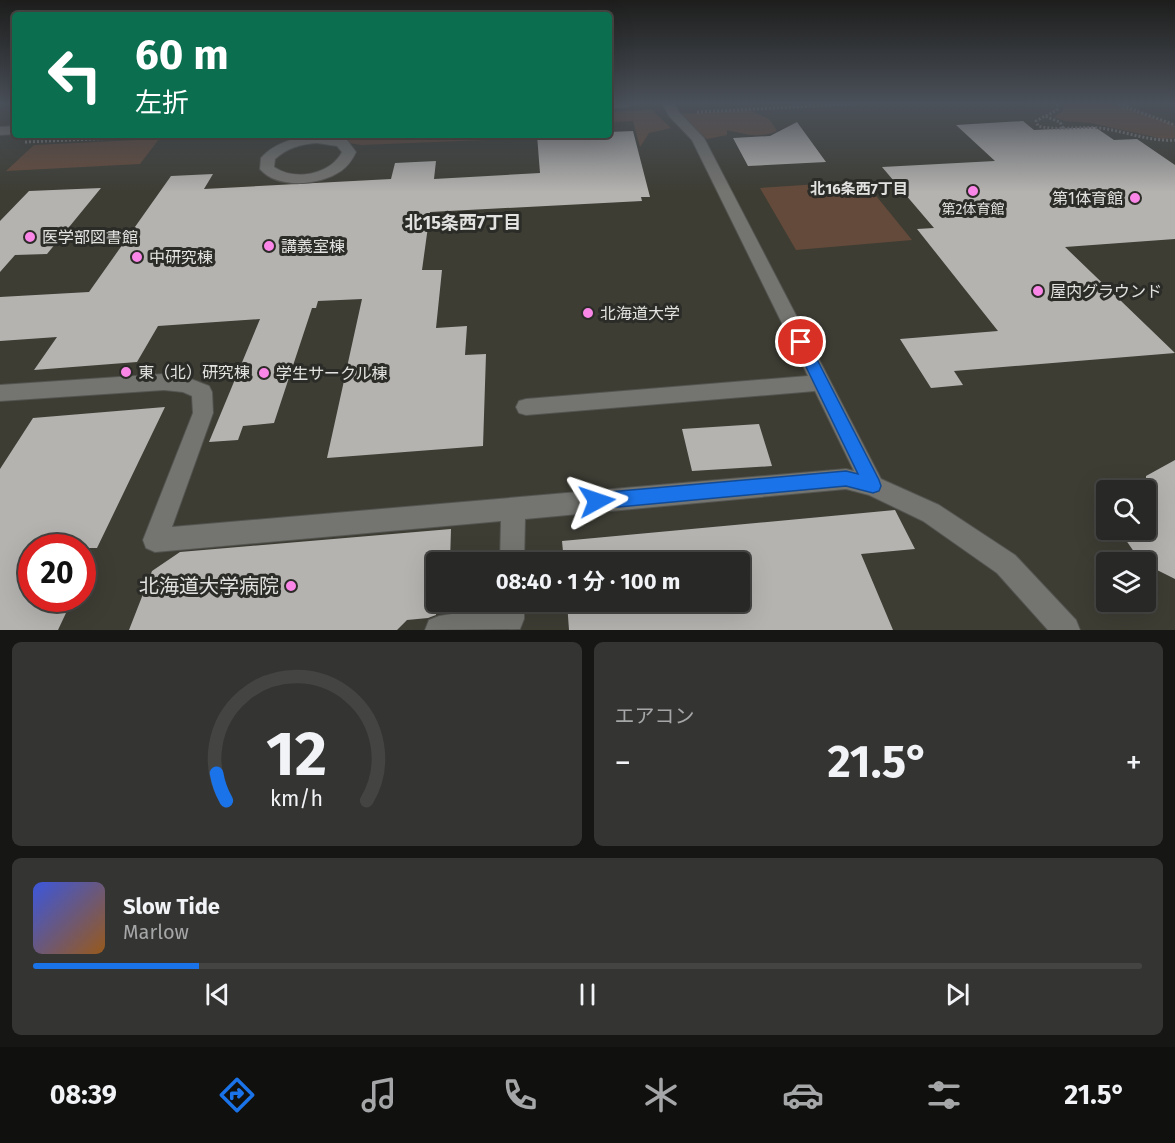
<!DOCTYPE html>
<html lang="ja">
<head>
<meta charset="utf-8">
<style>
  :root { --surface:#282826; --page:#343432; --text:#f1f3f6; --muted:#a5a6a7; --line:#444443; --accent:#1a73e8 }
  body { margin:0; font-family:"Fira Sans","Noto Sans JP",sans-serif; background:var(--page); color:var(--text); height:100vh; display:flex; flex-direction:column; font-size:22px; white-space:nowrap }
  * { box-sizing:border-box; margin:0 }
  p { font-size:20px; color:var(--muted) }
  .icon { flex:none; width:33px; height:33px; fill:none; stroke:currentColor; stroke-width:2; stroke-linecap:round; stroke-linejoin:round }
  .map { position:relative; height:630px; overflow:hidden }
  .panel { display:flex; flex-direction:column; gap:12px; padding:12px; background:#161615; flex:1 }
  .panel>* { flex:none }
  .banner { position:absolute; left:12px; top:12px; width:600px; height:126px; border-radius:6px; box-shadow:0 6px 24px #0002,0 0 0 2px var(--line); background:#0b6e4f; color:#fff; overflow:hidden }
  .fabs { position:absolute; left:1096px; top:480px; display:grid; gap:12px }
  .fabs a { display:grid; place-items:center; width:60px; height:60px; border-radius:6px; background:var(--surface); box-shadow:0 6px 24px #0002,0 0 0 2px var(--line); font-size:30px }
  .speed { position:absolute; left:18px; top:534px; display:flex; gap:12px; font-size:30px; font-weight:700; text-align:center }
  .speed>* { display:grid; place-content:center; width:78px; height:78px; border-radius:50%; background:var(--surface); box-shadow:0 6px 24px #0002,0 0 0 2px var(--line); line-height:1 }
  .speed .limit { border:9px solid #d22; background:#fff; color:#111 }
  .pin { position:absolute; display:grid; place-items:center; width:51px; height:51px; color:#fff; margin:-26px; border:3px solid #fff; border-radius:50%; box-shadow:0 2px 6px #0007 }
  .me { position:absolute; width:66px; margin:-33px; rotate:85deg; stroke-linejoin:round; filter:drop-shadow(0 0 4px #0008) }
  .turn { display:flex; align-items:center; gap:21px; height:126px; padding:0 24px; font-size:27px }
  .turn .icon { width:78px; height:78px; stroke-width:2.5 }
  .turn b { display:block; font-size:42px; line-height:51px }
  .big { font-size:45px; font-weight:700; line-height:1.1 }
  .panel .tile { flex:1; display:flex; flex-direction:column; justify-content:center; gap:9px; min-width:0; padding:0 21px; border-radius:9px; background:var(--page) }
  .panel .dial { align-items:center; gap:0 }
  .dial svg { height:156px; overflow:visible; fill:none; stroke:var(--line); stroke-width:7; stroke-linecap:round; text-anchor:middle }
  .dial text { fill:var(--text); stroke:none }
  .song { display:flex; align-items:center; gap:18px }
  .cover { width:72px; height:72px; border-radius:9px; background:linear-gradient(135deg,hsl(230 70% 55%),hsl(30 70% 35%)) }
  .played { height:6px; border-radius:3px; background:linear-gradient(90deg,var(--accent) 15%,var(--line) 15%) }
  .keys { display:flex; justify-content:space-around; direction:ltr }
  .heat { display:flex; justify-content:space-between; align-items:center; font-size:33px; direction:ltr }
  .panel .tiles { flex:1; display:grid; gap:12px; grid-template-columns:1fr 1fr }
  .tile:last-child { grid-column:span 2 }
  .trip { position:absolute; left:426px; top:552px; width:324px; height:60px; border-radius:6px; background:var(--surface); box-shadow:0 6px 24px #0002,0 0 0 2px var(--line); font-weight:700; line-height:60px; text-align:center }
  .dock { display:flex; height:96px; justify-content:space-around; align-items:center; background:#10100f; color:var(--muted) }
  .dock .icon { width:42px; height:42px }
  .dock .current { color:var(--accent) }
  .dock b { font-size:27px; color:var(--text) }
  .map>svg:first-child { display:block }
  .built { fill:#3d3d34; fill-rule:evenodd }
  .green { fill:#644a3a }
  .building { fill:#b5b3b0 }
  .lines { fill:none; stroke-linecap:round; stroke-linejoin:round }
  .minor-casing { stroke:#545451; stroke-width:2 }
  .path { stroke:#7d7d7b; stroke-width:3; stroke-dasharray:2 2; stroke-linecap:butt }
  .minor { fill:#747470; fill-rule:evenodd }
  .route { fill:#1a73e8; stroke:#114b97; stroke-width:1.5 }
  .poi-dot { fill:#fa87e7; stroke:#2b2b28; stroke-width:2 }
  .labels { text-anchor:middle; stroke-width:6; stroke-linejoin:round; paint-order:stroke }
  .far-poi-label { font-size:14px; fill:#e2e2e0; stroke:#2b2b28 }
  .far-neighbourhood-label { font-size:15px; font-weight:bold; fill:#e2e2e0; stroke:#2b2b28 }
  .poi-label { font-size:16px; fill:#e2e2e0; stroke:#2b2b28; text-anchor:start }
  .neighbourhood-label { font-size:18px; font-weight:bold; fill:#e2e2e0; stroke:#2b2b28 }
  .near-poi-label { font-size:20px; fill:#e2e2e0; stroke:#2b2b28; text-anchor:end }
</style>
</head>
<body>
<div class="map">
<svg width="1175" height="630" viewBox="0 0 1175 630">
  <rect width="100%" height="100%" fill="#353532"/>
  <path class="built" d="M0 103H15V135H609V103H1175V630H0ZM1107 490H1146V530H1107ZM32 548H82V598H32ZM436 562H740V602H436ZM1107 562H1146V602H1107Z"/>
  <path class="green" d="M1065 103H1110L1175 125V138L1163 139 1091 123 1065 121 1053 117 1063 111Z
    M652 110 671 128 649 133 640 147 633 121 609 122V112Z
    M749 110 769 119 777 131C760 139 745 134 727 130V135L707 139 680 114Z
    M327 135H512L509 139 361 145 337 141Z
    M159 139 140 164 6 171 34 145Z
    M864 181 912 240 796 250 760 188Z"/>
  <path class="building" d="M1023 121 1034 130 1095 127 1114 140 1137 139 1175 165V239L1065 247 1175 353 954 371 963 385 931 388 900 339 998 331 917 229 934 228 882 167 995 161 956 125Z
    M797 122 826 162 748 166 733 138 770 136Z
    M633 131 650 197H641L642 201 430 212 422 270H442L436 328 467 326 465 355 486 354 483 446 327 458 362 299 318 301 316 308H312L274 423 243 426 238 440 209 442 260 319 158 326 137 362 34 370 57 337 0 341V297L89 292 171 176 213 174 204 189 391 179 395 163 436 161 434 179 540 173 537 135H609V132Z
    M101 188 47 254 15 255 0 272V221L29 191Z
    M165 407 97 548H32V598H73L58 630H0V469L33 418Z
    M759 424 772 466 692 471 682 429Z
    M1175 460V579L1141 562 1119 530H1146V476Z
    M895 510 915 549 861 554 893 630H569L567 602H740V562H564L562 541Z
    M451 529 450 562H436V615L428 618 407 620 397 630H129L152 571 180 552Z"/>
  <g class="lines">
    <g class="minor-casing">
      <path id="minor" d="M609 103H634L628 107 609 108Z
        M662 103H674L678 111 704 138 881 479 939 505 1015 555 1076 620 1080 630H1048L997 573 923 521 869 495 846 489 525 519 524 562H500L501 521 155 552 146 548 143 540 193 413 192 396 183 392 164 390 0 401V385L164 374 186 377 209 386 212 392 213 413 172 527 846 469 854 471 815 391 526 415 519 413 516 407 519 401 526 399 808 376 692 140 669 116Z
        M15 126V134L0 135V127Z
        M317 135 347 140 356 152C352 160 348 166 341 171 321 185 278 190 260 169L261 158C275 142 297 137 317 135ZM317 143 337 146 342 152C330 175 295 181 274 167L275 159C287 148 301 144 317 143Z
        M498 602H524V619L520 629 425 630 429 620 439 616 497 607Z"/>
    </g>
    <path class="path" d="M1115 103 1175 125
      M697 112 873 103
      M1046 116 1057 110 1058 103
      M1063 128 1060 122 1045 116 1036 121 1038 126C1058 131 1079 126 1100 128 1125 131 1150 142 1175 140
      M25 142 183 135"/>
    <use href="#minor" class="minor"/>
  </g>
  <linearGradient id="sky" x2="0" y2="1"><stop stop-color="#1d1d1c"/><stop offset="0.54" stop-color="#4b515a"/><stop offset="1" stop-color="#4b515a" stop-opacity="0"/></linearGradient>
  <rect width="1175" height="192" fill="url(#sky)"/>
  <path class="route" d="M801 337 808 342 879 480 881 486 879 491 873 493 846 486 597 509 591 507 588 501 591 496 597 493 846 471 858 474 794 342Z"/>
  <g class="poi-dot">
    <circle cx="973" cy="191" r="6"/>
    <circle cx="1135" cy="198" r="6"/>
    <circle cx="30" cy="237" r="6"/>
    <circle cx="269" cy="246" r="6"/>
    <circle cx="137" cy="257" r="6"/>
    <circle cx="1038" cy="291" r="6"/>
    <circle cx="588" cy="313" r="6"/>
    <circle cx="126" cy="372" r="6"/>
    <circle cx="264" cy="373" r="6"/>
    <circle cx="291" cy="586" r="6"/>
  </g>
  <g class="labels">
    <g class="far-poi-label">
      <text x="973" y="214">第2体育館</text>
    </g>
    <g class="far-neighbourhood-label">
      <text x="859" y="194">北16条西7丁目</text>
    </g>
    <g class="poi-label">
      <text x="1123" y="204" text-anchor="end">第1体育館</text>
      <text x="42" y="243">医学部図書館</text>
      <text x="281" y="252">講義室棟</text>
      <text x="149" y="263">中研究棟</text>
      <text x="1050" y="297">屋内グラウンド</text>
      <text x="600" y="319">北海道大学</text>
      <text x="138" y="378">東（北）研究棟</text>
      <text x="276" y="379">学生サークル棟</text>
    </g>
    <g class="neighbourhood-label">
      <text x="463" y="229">北15条西7丁目</text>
    </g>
    <g class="near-poi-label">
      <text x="279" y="593">北海道大学病院</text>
    </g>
  </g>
</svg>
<div class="fabs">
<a><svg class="icon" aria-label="search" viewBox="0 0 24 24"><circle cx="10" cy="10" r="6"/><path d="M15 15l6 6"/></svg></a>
<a><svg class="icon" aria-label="layers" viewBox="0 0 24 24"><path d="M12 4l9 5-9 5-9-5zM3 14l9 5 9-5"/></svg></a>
</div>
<div class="speed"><div class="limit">20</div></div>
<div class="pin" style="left:801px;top:342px;background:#d93025"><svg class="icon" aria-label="arrive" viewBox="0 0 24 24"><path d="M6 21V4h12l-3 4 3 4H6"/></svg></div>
<svg class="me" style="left:597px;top:501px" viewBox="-20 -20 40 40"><path d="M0-17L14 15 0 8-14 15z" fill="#1a73e8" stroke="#fff" stroke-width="4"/></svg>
<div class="trip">08:40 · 1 分 · 100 m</div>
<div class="banner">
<div class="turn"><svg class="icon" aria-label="left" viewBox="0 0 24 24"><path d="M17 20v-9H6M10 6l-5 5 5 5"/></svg><div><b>60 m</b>左折</div></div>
</div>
</div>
<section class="panel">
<div class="tiles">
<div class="tile dial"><svg viewBox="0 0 100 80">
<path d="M14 69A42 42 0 1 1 86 69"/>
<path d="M14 69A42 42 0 0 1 9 55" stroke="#1a73e8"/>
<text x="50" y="56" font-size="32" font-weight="700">12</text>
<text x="50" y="72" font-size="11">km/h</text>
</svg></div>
<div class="tile"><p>エアコン</p>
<div class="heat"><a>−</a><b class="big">21.5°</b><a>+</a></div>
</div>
<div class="tile">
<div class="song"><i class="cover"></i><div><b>Slow Tide</b><p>Marlow</p></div></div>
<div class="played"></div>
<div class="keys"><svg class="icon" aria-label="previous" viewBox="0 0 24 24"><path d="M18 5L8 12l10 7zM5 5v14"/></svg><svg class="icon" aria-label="pause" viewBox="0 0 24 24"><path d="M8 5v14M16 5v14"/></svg><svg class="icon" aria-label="next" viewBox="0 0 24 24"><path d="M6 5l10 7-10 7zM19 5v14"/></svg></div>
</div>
</div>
</section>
<nav class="dock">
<b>08:39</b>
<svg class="icon current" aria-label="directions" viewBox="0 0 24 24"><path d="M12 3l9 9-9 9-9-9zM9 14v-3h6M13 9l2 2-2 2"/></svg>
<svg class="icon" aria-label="music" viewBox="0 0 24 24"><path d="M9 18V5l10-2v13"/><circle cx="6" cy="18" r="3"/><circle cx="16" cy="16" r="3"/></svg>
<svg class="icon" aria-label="phone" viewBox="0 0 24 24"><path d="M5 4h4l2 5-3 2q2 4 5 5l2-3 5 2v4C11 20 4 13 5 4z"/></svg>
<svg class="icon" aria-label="climate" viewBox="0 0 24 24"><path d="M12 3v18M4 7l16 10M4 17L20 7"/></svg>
<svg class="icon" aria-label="car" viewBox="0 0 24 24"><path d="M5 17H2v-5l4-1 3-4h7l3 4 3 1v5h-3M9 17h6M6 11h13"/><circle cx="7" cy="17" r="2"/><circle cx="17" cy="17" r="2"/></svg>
<svg class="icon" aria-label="filters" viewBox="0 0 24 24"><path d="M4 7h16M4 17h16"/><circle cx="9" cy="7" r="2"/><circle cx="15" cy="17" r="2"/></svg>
<b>21.5°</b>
</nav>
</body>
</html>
